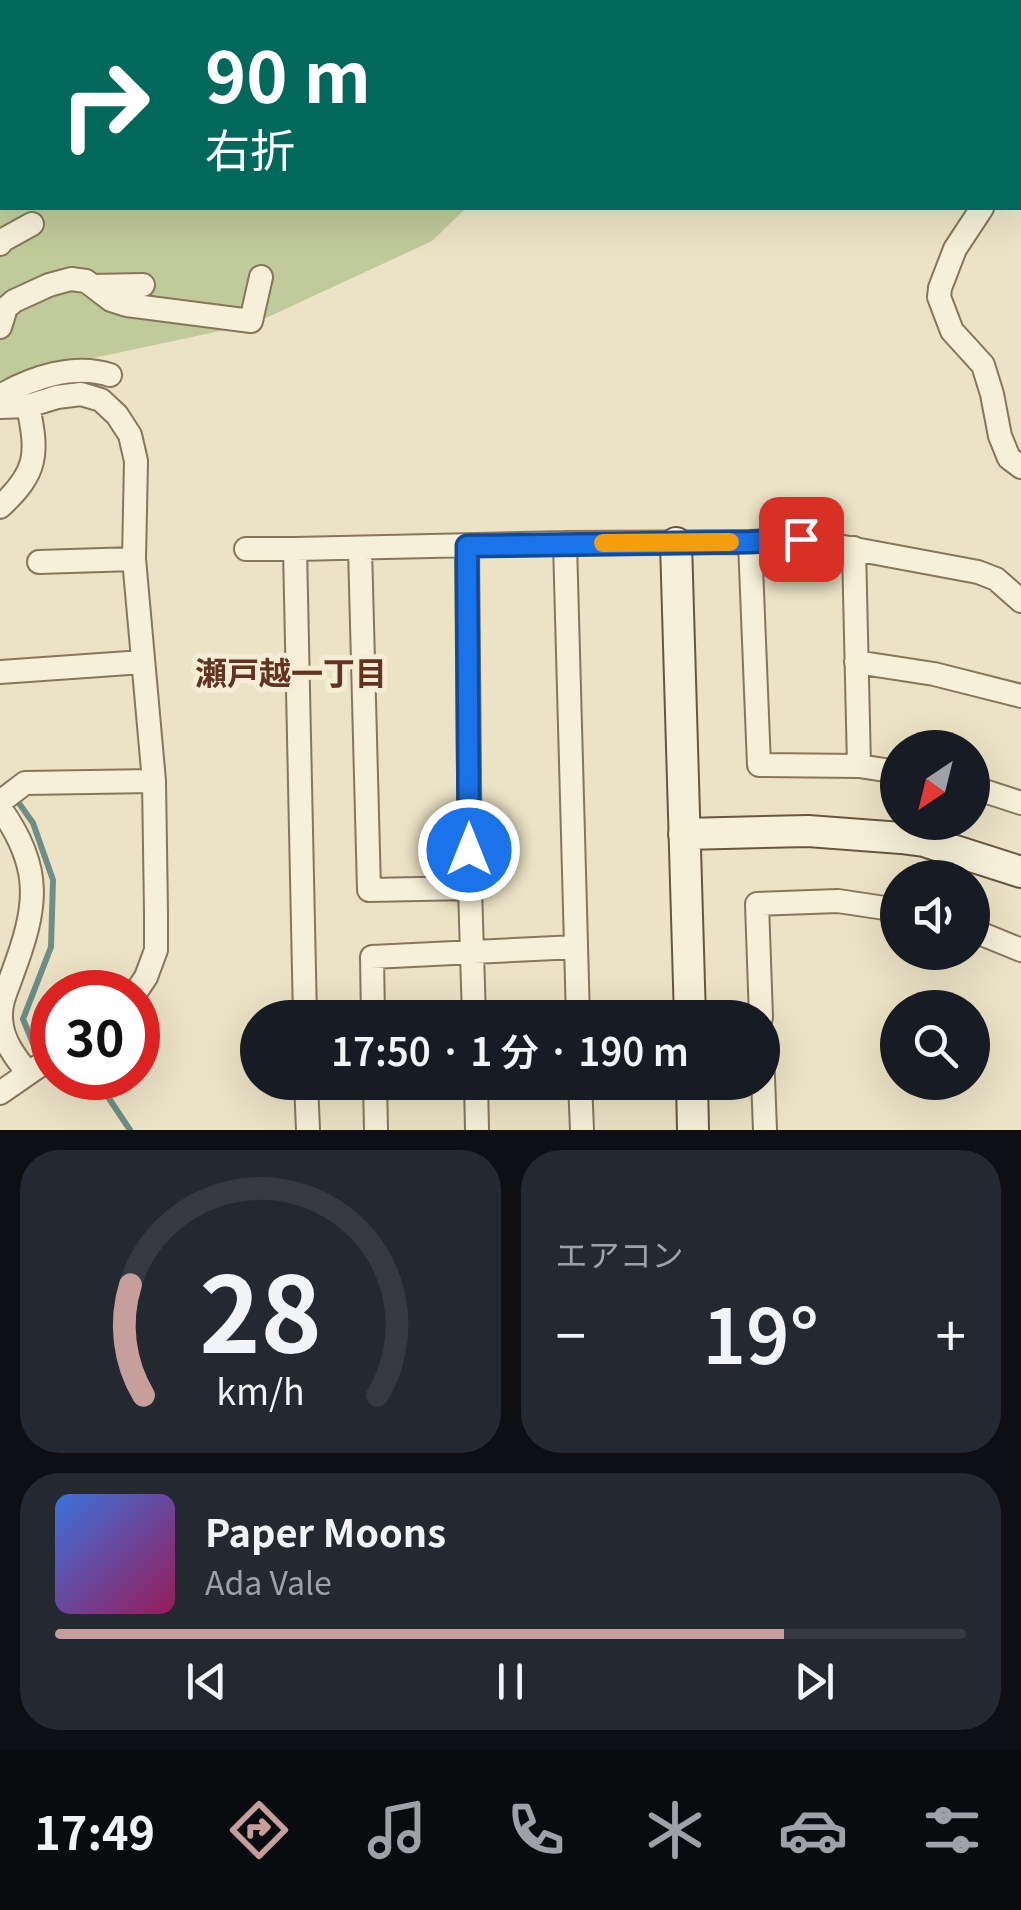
<!DOCTYPE html>
<html lang="ja">
<head>
<meta charset="utf-8">
<style>
  :root { --surface:#171b24; --page:#242831; --text:#f1f3f6; --muted:#9ea1a6; --line:#363941; --accent:#c69e9c }
  body { margin:0; font-family:Georgia,"Noto Sans JP",serif; background:var(--page); color:var(--text); height:100vh; display:flex; flex-direction:column; font-size:38px; white-space:nowrap }
  * { box-sizing:border-box; margin:0 }
  p { font-size:32px; color:var(--muted) }
  .icon { flex:none; width:55px; height:55px; fill:none; stroke:currentColor; stroke-width:2; stroke-linecap:round; stroke-linejoin:round }
  .map { position:relative; height:1130px; overflow:hidden }
  .details { display:flex; flex-direction:column; gap:20px; padding:20px; background:#0d0f14; flex:1 }
  .details>* { flex:none }
  .banner { position:absolute; left:0px; top:0px; width:1022px; height:210px; box-shadow:0 10px 40px #0002; background:#00695c; color:#fff; overflow:hidden }
  .needle { width:65px; rotate:215deg }
  .fabs { position:absolute; left:880px; top:730px; display:grid; gap:20px }
  .fabs a { display:grid; place-items:center; width:110px; height:110px; border-radius:50%; background:var(--surface); box-shadow:0 10px 40px #0002; font-size:50px }
  .speed { position:absolute; left:30px; top:970px; display:flex; gap:20px; font-size:50px; font-weight:700; text-align:center }
  .speed>* { display:grid; place-content:center; width:130px; height:130px; border-radius:50%; background:var(--surface); box-shadow:0 10px 40px #0002; line-height:1 }
  .speed .limit { border:15px solid #d22; background:#fff; color:#111 }
  .pin { position:absolute; display:grid; place-items:center; width:85px; height:85px; color:#fff; margin:-42px; border-radius:20px; box-shadow:0 5px 15px #0006 }
  .me { position:absolute; width:110px; margin:-55px; rotate:0deg; stroke-linejoin:round; filter:drop-shadow(0 0 8px #0008) }
  .turn { display:flex; align-items:center; gap:35px; height:210px; padding:0 40px; font-size:45px }
  .turn .icon { width:130px; height:130px; stroke-width:2.5 }
  .turn b { display:block; font-size:70px; line-height:85px }
  .big { font-size:75px; font-weight:600; line-height:1.1 }
  .details .widget { flex:1; display:flex; flex-direction:column; justify-content:center; gap:15px; min-width:0; padding:0 35px; border-radius:40px; background:var(--page) }
  .details .dial { align-items:center; gap:0 }
  .dial svg { height:260px; overflow:visible; fill:none; stroke:var(--line); stroke-width:7; stroke-linecap:round; text-anchor:middle }
  .dial text { fill:var(--text); stroke:none }
  .song { display:flex; align-items:center; gap:30px }
  .cover { width:120px; height:120px; border-radius:15px; background:linear-gradient(135deg,hsl(220 70% 55%),hsl(330 70% 35%)) }
  .played { height:10px; border-radius:5px; background:linear-gradient(90deg,var(--accent) 80%,var(--line) 80%) }
  .keys { display:flex; justify-content:space-around; direction:ltr }
  .heat { display:flex; justify-content:space-between; align-items:center; font-size:55px; direction:ltr }
  .details .tiles { flex:1; display:grid; gap:20px; grid-template-columns:1fr 1fr }
  .widget:last-child { grid-column:span 2 }
  .trip { position:absolute; left:240px; top:1000px; width:540px; height:100px; border-radius:50px; background:var(--surface); box-shadow:0 10px 40px #0002; font-weight:600; line-height:100px; text-align:center }
  .tabs { display:flex; height:160px; justify-content:space-around; align-items:center; background:#090b0e; color:var(--muted) }
  .tabs .icon { width:70px; height:70px }
  .tabs .selected { color:var(--accent) }
  .tabs b { font-size:45px; color:var(--text) }
  .map>svg:first-child { display:block }
  .green { fill:#c1ca9a }
  .lines { fill:none; stroke-linecap:round; stroke-linejoin:round }
  .stream { stroke:#6e8e88; stroke-width:6 }
  .street-casing { stroke:#86765c; stroke-width:26 }
  .secondary-casing { stroke:#68573f; stroke-width:34 }
  .street { stroke:#f7f0d8; stroke-width:22 }
  .secondary { stroke:#f7f0d8; stroke-width:30 }
  .route-casing { stroke:#114b97; stroke-width:25 }
  .route { stroke:#1a73e8; stroke-width:18 }
  .slow { stroke:#f59e0b; stroke-width:18 }
  .labels { text-anchor:middle; stroke-width:10; stroke-linejoin:round; paint-order:stroke }
  .neighbourhood-label { font-size:32px; font-weight:bold; fill:#623321; stroke:#f4edd5 }
</style>
</head>
<body>
<div class="map">
<svg width="1021" height="1130" viewBox="0 0 1021 1130">
  <rect width="100%" height="100%" fill="#ece3c6"/>
  <path class="green" d="M0 0H597L595 2H2V208H466L432 241 253 324 42 369 0 380Z"/>
  <g class="lines">
    <path class="stream" d="M16 799 33 823 53 880 51 947 23 1019 37 1053
      M81 1078 104 1091 130 1130"/>
    <g class="street-casing">
      <path id="street" d="M1020 113 1021 112
        M982 208 955 249 940 288 939 297 952 331 983 365 992 394 1000 436 1009 458 1021 467
        M0 244 3 240 32 224
        M93 286 143 285
        M0 327 6 308 14 301 49 285 71 279 86 281 111 300 127 305 251 321 261 277
        M0 396C31 378 74 363 110 375
        M0 407 28 406 57 397 81 394 101 400 117 415 130 435 136 461 134 559 154 781 156 913V950L146 977 136 992
        M0 507C38 472 38 454 28 406
        M750 542 759 765 859 766 898 772
        M565 543 578 1018
        M467 546 470 888 474 1018
        M360 548 369 890 470 888
        M854 548 859 766
        M246 549H295
        M39 562 134 559
        M856 662 934 674 1021 696
        M0 672 143 662
        M972 787 1021 803
        M0 802 25 783 154 781
        M0 808C44 869 37 908 12 975 7 990 0 1002 1 1019 2 1040 15 1057 28 1073
        M972 930 1021 950
        M305 1018 295 549 565 543 750 542 801 539 978 572 996 579 1021 601
        M373 1018 372 957 576 947
        M761 1018 757 904 838 901 898 910
        M762 1051 765 1130
        M306 1082 308 1130
        M375 1082 376 1130
        M476 1082 477 1130
        M580 1082 582 1130
        M0 1093 52 1057"/>
    </g>
    <g class="secondary-casing">
      <path id="secondary" d="M676 543 690 1018
        M684 834 808 831 901 838 924 841 1021 872
        M692 1082 693 1130"/>
    </g>
    <use href="#street" class="street"/>
    <use href="#secondary" class="secondary"/>
  </g>
  <g class="lines">
    <g class="route-casing">
      <path id="route" d="M469 850 467 546 750 542 801 539"/>
    </g>
    <use href="#route" class="route"/>
    <path class="slow" d="M603 543 730 542"/>
  </g>
  <g class="labels">
    <g class="neighbourhood-label">
      <text x="291" y="685">瀬戸越一丁目</text>
    </g>
  </g>
</svg>
<div class="fabs">
<a><svg class="needle" viewBox="-14 -14 28 28"><path d="M0-13l5 13h-10z" fill="#e53935"/><path d="M0 13l5-13h-10z" fill="#9ea1a6"/></svg></a>
<a><svg class="icon" aria-label="sound" viewBox="0 0 24 24"><path d="M4 9h4l5-4v14l-5-4H4zM17 9q2 3 0 6"/></svg></a>
<a><svg class="icon" aria-label="search" viewBox="0 0 24 24"><circle cx="10" cy="10" r="6"/><path d="M15 15l6 6"/></svg></a>
</div>
<div class="speed"><div class="limit">30</div></div>
<div class="pin" style="left:801px;top:539px;background:#d93025"><svg class="icon" aria-label="arrive" viewBox="0 0 24 24"><path d="M6 21V4h12l-3 4 3 4H6"/></svg></div>
<svg class="me" style="left:469px;top:850px" viewBox="-20 -20 40 40"><circle r="17" fill="#1a73e8" stroke="#fff" stroke-width="3"/><path d="M0-11L8 9 0 5-8 9z" fill="#fff"/></svg>
<div class="trip">17:50 · 1 分 · 190 m</div>
<div class="banner">
<div class="turn"><svg class="icon" aria-label="right" viewBox="0 0 24 24"><path d="M7 20v-9h11M14 6l5 5-5 5"/></svg><div><b>90 m</b>右折</div></div>
</div>
</div>
<section class="details">
<div class="tiles">
<div class="widget dial"><svg viewBox="0 0 100 80">
<path d="M14 69A42 42 0 1 1 86 69"/>
<path d="M14 69A42 42 0 0 1 10 35" stroke="#c69e9c"/>
<text x="50" y="56" font-size="32" font-weight="700">28</text>
<text x="50" y="72" font-size="11">km/h</text>
</svg></div>
<div class="widget"><p>エアコン</p>
<div class="heat"><a>−</a><b class="big">19°</b><a>+</a></div>
</div>
<div class="widget">
<div class="song"><i class="cover"></i><div><b>Paper Moons</b><p>Ada Vale</p></div></div>
<div class="played"></div>
<div class="keys"><svg class="icon" aria-label="previous" viewBox="0 0 24 24"><path d="M18 5L8 12l10 7zM5 5v14"/></svg><svg class="icon" aria-label="pause" viewBox="0 0 24 24"><path d="M8 5v14M16 5v14"/></svg><svg class="icon" aria-label="next" viewBox="0 0 24 24"><path d="M6 5l10 7-10 7zM19 5v14"/></svg></div>
</div>
</div>
</section>
<nav class="tabs">
<b>17:49</b>
<svg class="icon selected" aria-label="directions" viewBox="0 0 24 24"><path d="M12 3l9 9-9 9-9-9zM9 14v-3h6M13 9l2 2-2 2"/></svg>
<svg class="icon" aria-label="music" viewBox="0 0 24 24"><path d="M9 18V5l10-2v13"/><circle cx="6" cy="18" r="3"/><circle cx="16" cy="16" r="3"/></svg>
<svg class="icon" aria-label="phone" viewBox="0 0 24 24"><path d="M5 4h4l2 5-3 2q2 4 5 5l2-3 5 2v4C11 20 4 13 5 4z"/></svg>
<svg class="icon" aria-label="climate" viewBox="0 0 24 24"><path d="M12 3v18M4 7l16 10M4 17L20 7"/></svg>
<svg class="icon" aria-label="car" viewBox="0 0 24 24"><path d="M5 17H2v-5l4-1 3-4h7l3 4 3 1v5h-3M9 17h6M6 11h13"/><circle cx="7" cy="17" r="2"/><circle cx="17" cy="17" r="2"/></svg>
<svg class="icon" aria-label="filters" viewBox="0 0 24 24"><path d="M4 7h16M4 17h16"/><circle cx="9" cy="7" r="2"/><circle cx="15" cy="17" r="2"/></svg>
</nav>
</body>
</html>
